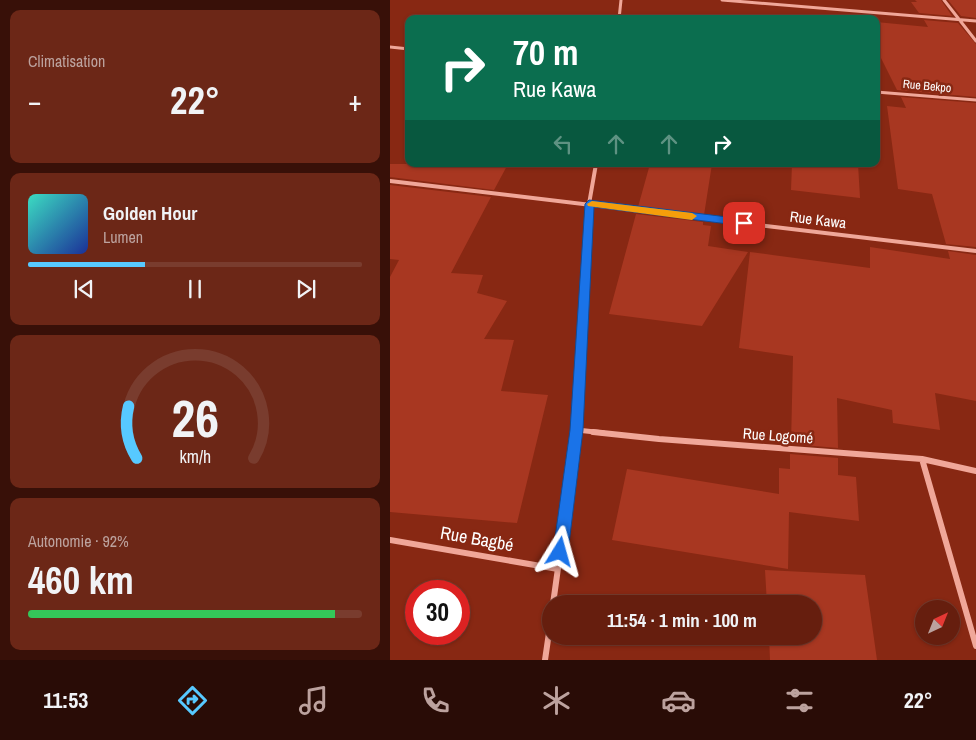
<!DOCTYPE html>
<html lang="fr">
<head>
<meta charset="utf-8">
<style>
  :root { --surface:#661e0e; --page:#6c2717; --text:#f1f3f6; --muted:#bca29e; --line:#793c2e; --accent:#57c9ff }
  body { margin:0; font-family:"Archivo Narrow",sans-serif; background:var(--page); color:var(--text); height:100vh; display:flex; flex-direction:column; font-size:19px; white-space:nowrap }
  * { box-sizing:border-box; margin:0 }
  p { font-size:16px; color:var(--muted) }
  .icon { flex:none; width:28px; height:28px; fill:none; stroke:currentColor; stroke-width:2; stroke-linecap:round; stroke-linejoin:round }
  .map { position:relative; flex:1; overflow:hidden }
  .panel { display:flex; flex-direction:column; gap:10px; padding:10px; background:#381008; width:390px }
  .panel>* { flex:none }
  .hud { position:absolute; left:15px; top:15px; width:475px; height:152px; border-radius:10px; box-shadow:0 1px 4px #0004,0 0 0 1px var(--line); background:#0b6e4f; color:#fff; overflow:hidden }
  .needle { width:32px; rotate:43deg }
  .fabs { position:absolute; left:525px; top:600px; display:grid; gap:10px }
  .fabs a { display:grid; place-items:center; width:45px; height:45px; border-radius:50%; background:var(--surface); box-shadow:0 1px 4px #0004,0 0 0 1px var(--line); font-size:25px }
  .speed { position:absolute; left:15px; top:580px; display:flex; gap:10px; font-size:25px; font-weight:700; text-align:center }
  .speed>* { display:grid; place-content:center; width:65px; height:65px; border-radius:50%; background:var(--surface); box-shadow:0 1px 4px #0004,0 0 0 1px var(--line); line-height:1 }
  .speed .limit { border:8px solid #d22; background:#fff; color:#111 }
  .pin { position:absolute; display:grid; place-items:center; width:42px; height:42px; color:#fff; margin:-21px; border-radius:10px; box-shadow:0 2px 8px #0006 }
  .me { position:absolute; width:55px; margin:-28px; rotate:8deg; stroke-linejoin:round; filter:drop-shadow(0 0 4px #0008) }
  .turn { display:flex; align-items:center; gap:18px; height:105px; padding:0 25px; font-size:22px }
  .turn .icon { width:65px; height:65px; stroke-width:2.5 }
  .turn b { display:block; font-size:35px; line-height:42px }
  .lanes { display:flex; align-items:center; height:48px; padding:0 25px; background:#0003; justify-content:center; gap:25px; direction:ltr }
  .lanes .off { opacity:.35 }
  .big { font-size:38px; font-weight:800; line-height:1.1 }
  .panel .tile { flex:1; display:flex; flex-direction:column; justify-content:center; gap:8px; min-width:0; padding:0 18px; border-radius:10px; background:var(--page) }
  .panel .dial { align-items:center; gap:0 }
  .dial svg { height:130px; overflow:visible; fill:none; stroke:var(--line); stroke-width:7; stroke-linecap:round; text-anchor:middle }
  .dial text { fill:var(--text); stroke:none }
  .song { display:flex; align-items:center; gap:15px }
  .cover { width:60px; height:60px; border-radius:8px; background:linear-gradient(135deg,hsl(170 70% 55%),hsl(230 70% 35%)) }
  .played { height:5px; border-radius:2px; background:linear-gradient(90deg,var(--accent) 35%,var(--line) 35%) }
  .keys { display:flex; justify-content:space-around; direction:ltr }
  .heat { display:flex; justify-content:space-between; align-items:center; font-size:28px; direction:ltr }
  .charge { height:8px; border-radius:4px; background:linear-gradient(90deg,#34c759 92%,var(--line) 0) }
  .trip { position:absolute; left:152px; top:595px; width:280px; height:50px; border-radius:25px; background:var(--surface); box-shadow:0 1px 4px #0004,0 0 0 1px var(--line); font-weight:800; line-height:50px; text-align:center }
  .dock { display:flex; height:80px; justify-content:space-around; align-items:center; background:#290c06; color:var(--muted) }
  .dock .icon { width:35px; height:35px }
  .dock .on { color:var(--accent) }
  .dock b { font-size:22px; color:var(--text) }
  main { display:flex; flex:1; min-height:0 }
  .map>svg:first-child { display:block }
  .building { fill:#a83721 }
  .lines { fill:none; stroke-linecap:round; stroke-linejoin:round }
  .minor-far3 { stroke:#f0a799; stroke-width:3 }
  .minor-far2 { stroke:#f0a799; stroke-width:4 }
  .minor-far1 { stroke:#f0a799; stroke-width:5 }
  .minor { stroke:#f0a799; stroke-width:6 }
  .route { fill:#1a73e8; stroke:#114b97 }
  .slow { fill:#f59e0b }
  .labels { text-anchor:middle; stroke-width:5; stroke-linejoin:round; paint-order:stroke }
  .far-street-label { font-size:12px; fill:#fff; stroke:#882813 }
  .street-label { font-size:15px; fill:#fff; stroke:#882813 }
  .near-street-label { font-size:18px; fill:#fff; stroke:#882813 }
</style>
</head>
<body>
<main>
<section class="panel">
<div class="tile"><p>Climatisation</p>
<div class="heat"><a>−</a><b class="big">22°</b><a>+</a></div>
</div>
<div class="tile">
<div class="song"><i class="cover"></i><div><b>Golden Hour</b><p>Lumen</p></div></div>
<div class="played"></div>
<div class="keys"><svg class="icon" aria-label="previous" viewBox="0 0 24 24"><path d="M18 5L8 12l10 7zM5 5v14"/></svg><svg class="icon" aria-label="pause" viewBox="0 0 24 24"><path d="M8 5v14M16 5v14"/></svg><svg class="icon" aria-label="next" viewBox="0 0 24 24"><path d="M6 5l10 7-10 7zM19 5v14"/></svg></div>
</div>
<div class="tile dial"><svg viewBox="0 0 100 80">
<path d="M14 69A42 42 0 1 1 86 69"/>
<path d="M14 69A42 42 0 0 1 9 37" stroke="#57c9ff"/>
<text x="50" y="56" font-size="32" font-weight="700">26</text>
<text x="50" y="72" font-size="11">km/h</text>
</svg></div>
<div class="tile"><p>Autonomie · 92%</p><b class="big">460 km</b><div class="charge"></div></div>
</section>
<div class="map">
<svg width="586" height="660" viewBox="0 0 586 660">
  <rect width="100%" height="100%" fill="#882813"/>
  <path class="building" d="M525 0H551L562 16 529 13 521 2H527Z
    M558 0H586V18L571 16Z
    M534 20 568 23 586 44V97L507 90 486 48V22L538 27Z
    M511 97 586 103V247L556 244 542 194 508 189 497 106 516 108Z
    M0 164H118L104 190 0 177Z
    M260 164H322L314 215 248 207Z
    M402 164H468L470 198 401 190Z
    M0 185 101 197 61 273 93 275 87 293 117 301 94 339 124 340 111 391 158 395 127 523 0 512V277L9 260 0 259Z
    M246 214 313 222V225L321 226 318 246 358 252 312 326 219 314Z
    M480 247 560 259 558 251 586 255V401L545 393 550 430 503 423 502 410 447 398 448 448 401 444 403 356 349 348 360 252 480 268Z
    M400 454 448 458V475L466 477 469 521 399 512 398 569 222 540 237 469 389 494V468L400 469Z
    M375 570 475 575 487 660H380L379 636H424V604H377Z"/>
  <g class="lines">
    <path class="minor-far3" d="M332 0 586 21
      M554 0 586 41
      M229 19 231 0
      M0 47 19 49
      M486 92 586 100"/>
    <path class="minor-far2" d="M0 181 586 251
      M196 254 199 204 206 164"/>
    <path class="minor-far1" d="M187 430 214 433
      M187 433 196 252"/>
    <path class="minor" d="M203 432 269 439 532 459 586 471
      M532 459 586 646
      M0 540 168 569
      M163 604 187 432
      M155 660 161 619"/>
  </g>
  <path class="route" d="M199 200 354 219 359 223 354 226 204 207 193 430 178 552 176 557 170 560 165 557 163 552 180 430 195 204Z"/>
  <path class="slow" d="M202 201 302 213 307 216 302 220 198 206 197 204Z"/>
  <g class="labels">
    <g class="far-street-label">
      <text transform="translate(537 86) rotate(5)" y="4">Rue Bekpo</text>
    </g>
    <g class="street-label">
      <text transform="translate(428 220) rotate(7)" y="5">Rue Kawa</text>
      <text transform="translate(388 436) rotate(4)" y="5">Rue Logomé</text>
    </g>
    <g class="near-street-label">
      <text transform="translate(87 539) rotate(10)" y="6">Rue Bagbé</text>
    </g>
  </g>
</svg>
<div class="fabs">
<a><svg class="needle" viewBox="-14 -14 28 28"><path d="M0-13l5 13h-10z" fill="#e53935"/><path d="M0 13l5-13h-10z" fill="#bca29e"/></svg></a>
</div>
<div class="speed"><div class="limit">30</div></div>
<div class="pin" style="left:354px;top:223px;background:#d93025"><svg class="icon" aria-label="arrive" viewBox="0 0 24 24"><path d="M6 21V4h12l-3 4 3 4H6"/></svg></div>
<svg class="me" style="left:170px;top:552px" viewBox="-20 -20 40 40"><path d="M0-17L14 15 0 8-14 15z" fill="#1a73e8" stroke="#fff" stroke-width="4"/></svg>
<div class="trip">11:54 · 1 min · 100 m</div>
<div class="hud">
<div class="turn"><svg class="icon" aria-label="right" viewBox="0 0 24 24"><path d="M7 20v-9h11M14 6l5 5-5 5"/></svg><div><b>70 m</b>Rue Kawa</div></div>
<div class="lanes"><svg class="icon off" aria-label="left" viewBox="0 0 24 24"><path d="M17 20v-9H6M10 6l-5 5 5 5"/></svg><svg class="icon off" aria-label="ahead" viewBox="0 0 24 24"><path d="M12 20V5M6 11l6-6 6 6"/></svg><svg class="icon off" aria-label="ahead" viewBox="0 0 24 24"><path d="M12 20V5M6 11l6-6 6 6"/></svg><svg class="icon" aria-label="right" viewBox="0 0 24 24"><path d="M7 20v-9h11M14 6l5 5-5 5"/></svg></div>
</div>
</div>
</main>
<nav class="dock">
<b>11:53</b>
<svg class="icon on" aria-label="directions" viewBox="0 0 24 24"><path d="M12 3l9 9-9 9-9-9zM9 14v-3h6M13 9l2 2-2 2"/></svg>
<svg class="icon" aria-label="music" viewBox="0 0 24 24"><path d="M9 18V5l10-2v13"/><circle cx="6" cy="18" r="3"/><circle cx="16" cy="16" r="3"/></svg>
<svg class="icon" aria-label="phone" viewBox="0 0 24 24"><path d="M5 4h4l2 5-3 2q2 4 5 5l2-3 5 2v4C11 20 4 13 5 4z"/></svg>
<svg class="icon" aria-label="climate" viewBox="0 0 24 24"><path d="M12 3v18M4 7l16 10M4 17L20 7"/></svg>
<svg class="icon" aria-label="car" viewBox="0 0 24 24"><path d="M5 17H2v-5l4-1 3-4h7l3 4 3 1v5h-3M9 17h6M6 11h13"/><circle cx="7" cy="17" r="2"/><circle cx="17" cy="17" r="2"/></svg>
<svg class="icon" aria-label="filters" viewBox="0 0 24 24"><path d="M4 7h16M4 17h16"/><circle cx="9" cy="7" r="2"/><circle cx="15" cy="17" r="2"/></svg>
<b>22°</b>
</nav>
</body>
</html>
